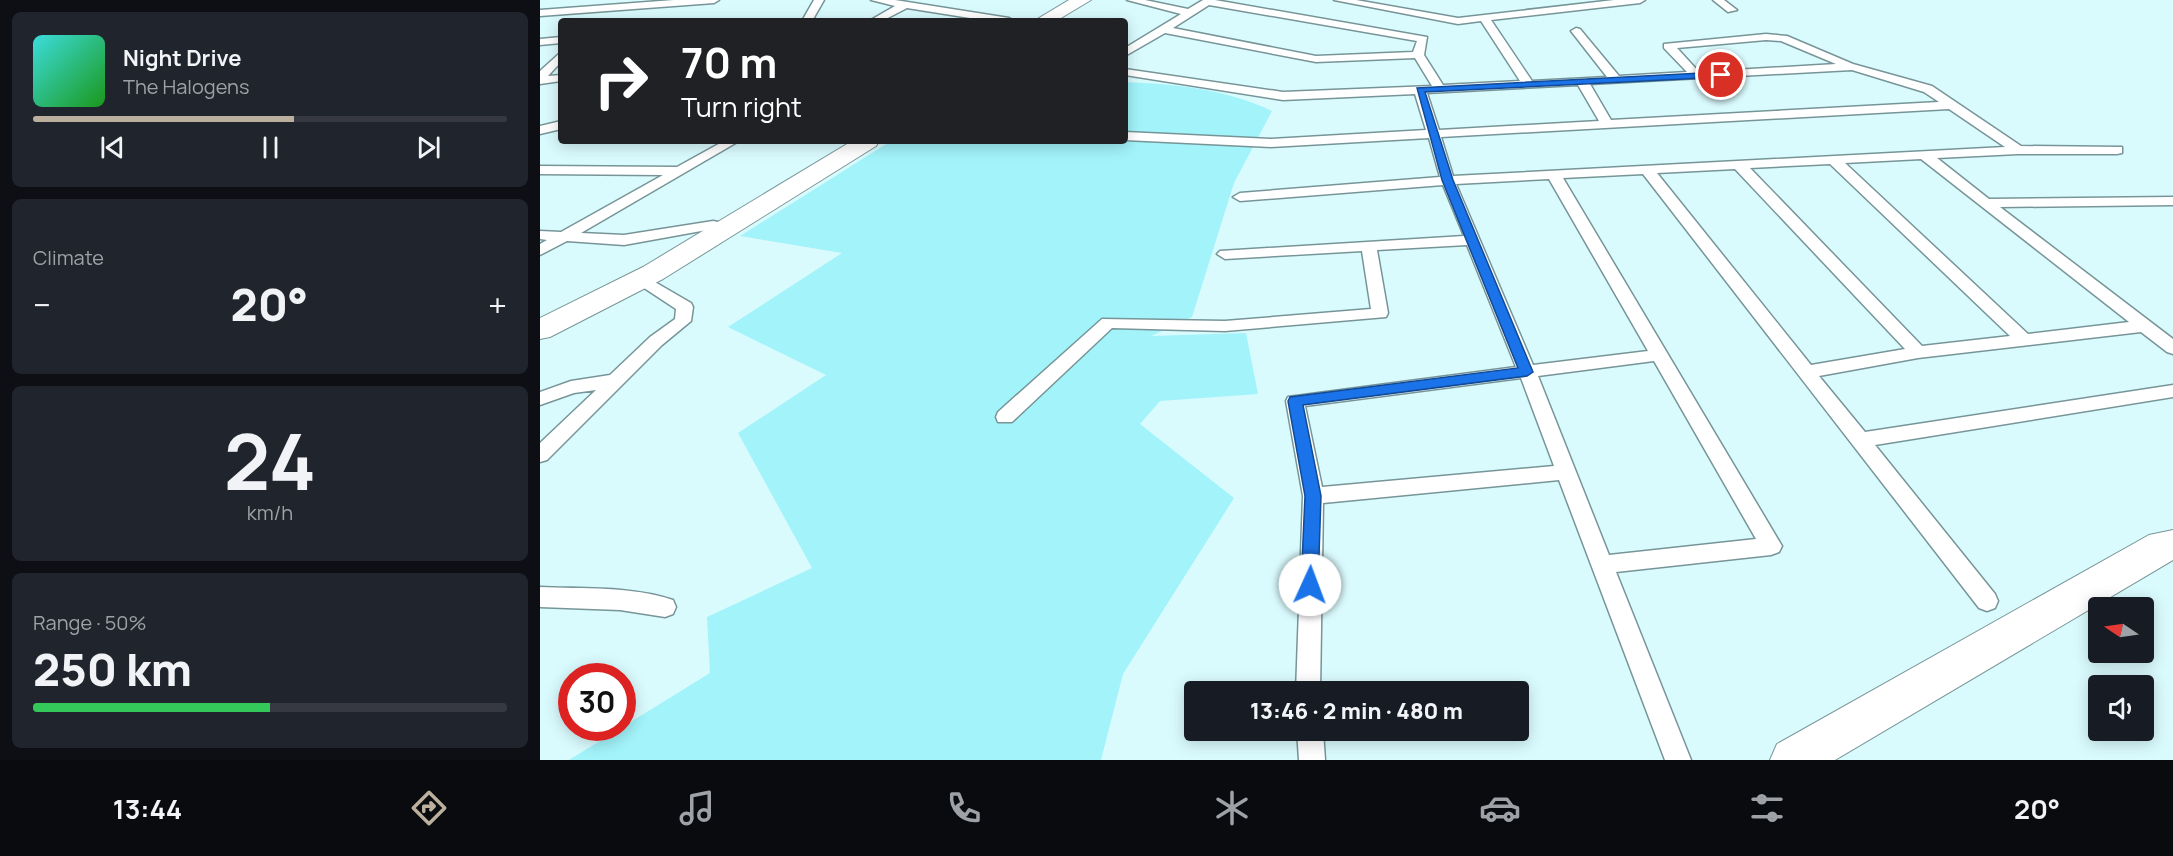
<!DOCTYPE html>
<html lang="en">
<head>
<meta charset="utf-8">
<style>
  :root { --surface:#171b24; --page:#20242c; --text:#f1f3f6; --muted:#9ea1a6; --line:#363941; --accent:#bbaf9d }
  body { margin:0; font-family:Manrope,sans-serif; background:var(--page); color:var(--text); height:100vh; display:flex; flex-direction:column; font-size:22px; white-space:nowrap }
  * { box-sizing:border-box; margin:0 }
  p { font-size:20px; color:var(--muted) }
  .icon { flex:none; width:33px; height:33px; fill:none; stroke:currentColor; stroke-width:2; stroke-linecap:round; stroke-linejoin:round }
  .map { position:relative; flex:1; overflow:hidden }
  .panel { display:flex; flex-direction:column; gap:12px; padding:12px; background:#0d0f14; width:540px }
  .panel>* { flex:none }
  .guide { position:absolute; left:18px; top:18px; width:570px; height:126px; border-radius:6px; box-shadow:0 3px 15px #0003; background:#202124; color:#fff; overflow:hidden }
  .needle { width:39px; rotate:283deg }
  .controls { position:absolute; left:1548px; top:597px; display:grid; gap:12px }
  .controls a { display:grid; place-items:center; width:66px; height:66px; border-radius:6px; background:var(--surface); box-shadow:0 3px 15px #0003; font-size:30px }
  .speed { position:absolute; left:18px; top:663px; display:flex; gap:12px; font-size:30px; font-weight:700; text-align:center }
  .speed>* { display:grid; place-content:center; width:78px; height:78px; border-radius:50%; background:var(--surface); box-shadow:0 3px 15px #0003; line-height:1 }
  .speed .limit { border:9px solid #d22; background:#fff; color:#111 }
  .pin { position:absolute; display:grid; place-items:center; width:51px; height:51px; color:#fff; margin:-26px; border:3px solid #fff; border-radius:50%; box-shadow:0 2px 6px #0007 }
  .me { position:absolute; width:66px; margin:-33px; rotate:2deg; stroke-linejoin:round; filter:drop-shadow(0 0 4px #0008) }
  .turn { display:flex; align-items:center; gap:21px; height:126px; padding:0 24px; font-size:27px }
  .turn .icon { width:78px; height:78px; stroke-width:2.5 }
  .turn b { display:block; font-size:42px; line-height:51px }
  .big { font-size:45px; font-weight:800; line-height:1.1 }
  .panel .widget { flex:1; display:flex; flex-direction:column; justify-content:center; gap:9px; min-width:0; padding:0 21px; border-radius:9px; background:var(--page) }
  .panel .dial { align-items:center; gap:0 }
  .dial b { font-size:78px; line-height:1 }
  .song { display:flex; align-items:center; gap:18px }
  .cover { width:72px; height:72px; border-radius:9px; background:linear-gradient(135deg,hsl(180 70% 55%),hsl(120 70% 35%)) }
  .played { height:6px; border-radius:3px; background:linear-gradient(90deg,var(--accent) 55%,var(--line) 55%) }
  .keys { display:flex; justify-content:space-around; direction:ltr }
  .heat { display:flex; justify-content:space-between; align-items:center; font-size:33px; direction:ltr }
  .charge { height:9px; border-radius:4px; background:linear-gradient(90deg,#34c759 50%,var(--line) 0) }
  .trip { position:absolute; left:644px; top:681px; width:345px; height:60px; border-radius:6px; background:var(--surface); box-shadow:0 3px 15px #0003; font-weight:800; line-height:60px; text-align:center }
  .tabs { display:flex; height:96px; justify-content:space-around; align-items:center; background:#090b0e; color:var(--muted) }
  .tabs .icon { width:42px; height:42px }
  .tabs .active { color:var(--accent) }
  .tabs b { font-size:27px; color:var(--text) }
  main { display:flex; flex:1; min-height:0 }
  .map>svg:first-child { display:block }
  .green { fill:#a2f3fa }
  .lines { fill:none; stroke-linecap:round; stroke-linejoin:round }
  .street-casing { stroke:#779598; stroke-width:3 }
  .highway-casing { stroke:#779598; stroke-width:2 }
  .street { fill:#fff; fill-rule:evenodd }
  .highway { fill:#fff; fill-rule:evenodd }
  .route { fill:#1a73e8; stroke:#114b97; stroke-width:1.5 }
</style>
</head>
<body>
<main>
<section class="panel">
<div class="widget">
<div class="song"><i class="cover"></i><div><b>Night Drive</b><p>The Halogens</p></div></div>
<div class="played"></div>
<div class="keys"><svg class="icon" aria-label="previous" viewBox="0 0 24 24"><path d="M18 5L8 12l10 7zM5 5v14"/></svg><svg class="icon" aria-label="pause" viewBox="0 0 24 24"><path d="M8 5v14M16 5v14"/></svg><svg class="icon" aria-label="next" viewBox="0 0 24 24"><path d="M6 5l10 7-10 7zM19 5v14"/></svg></div>
</div>
<div class="widget"><p>Climate</p>
<div class="heat"><a>−</a><b class="big">20°</b><a>+</a></div>
</div>
<div class="widget dial"><b>24</b><p>km/h</p></div>
<div class="widget"><p>Range · 50%</p><b class="big">250 km</b><div class="charge"></div></div>
</section>
<div class="map">
<svg width="1633" height="760" viewBox="0 0 1633 760">
  <rect width="100%" height="100%" fill="#dafbfe"/>
  <path class="green" d="M585 82C635 84 686 89 732 111L694 183 652 317 611 336 706 333 718 394 620 401 600 424 694 498 583 674 561 760H29L170 673 167 617 272 568 198 433 286 375 188 327 302 253 200 236 351 141H585Z"/>
  <g class="lines">
    <g class="street-casing">
      <path id="street" d="M134 0H179L174 3 0 16V10Z
        M274 0H284L272 21H262Z
        M331 0H355L469 18 474 21H449L367 8 342 21H329L355 6Z
        M587 0H605L648 9 663 0H675L887 37 884 55 903 85 980 81 941 21 918 24 794 0H816L918 18 1074 0H1105L1100 3 951 20 992 81 1067 77 1031 31 1036 28 1040 29 1079 76 1147 72 1124 48V44L1226 34 1247 36 1313 64 1392 86 1481 146 1582 147V153L1577 154H1478L1397 158 1449 199 1633 197V205L1460 207 1633 339V354L1627 352 1601 332 1378 358 1279 376 1325 432 1633 385V397L1335 445 1455 594 1458 601 1455 608 1447 611 1439 608 1103 174 1023 178 1242 546 1239 552 1231 555 1076 572 1151 760H1125L1019 480 783 503 780 692H756L763 496 746 401 748 397 976 367 927 245 837 250 848 313 846 317 685 331 572 328 472 422H458L456 417 458 412 562 319 685 321 831 309 822 251 685 259 677 254 680 251 924 236 903 185 700 201 693 197 700 193 900 177 889 138 731 147 585 140V132L731 139 886 130 875 94 743 100 585 75V69L743 92 892 86 875 58 776 62 625 33 585 56V48L641 14ZM669 5 877 41 873 52 776 56 633 28ZM1226 40 1241 41 1296 64 1159 72 1137 48ZM1312 70 1384 92 1399 102 1071 120 1050 84ZM1038 85 1059 121 899 130 887 93ZM1409 109 1465 147 913 176 901 137ZM1381 159 1589 322 1488 334 1305 163ZM1290 164 1470 336 1382 346 1210 168ZM1195 169 1365 349 1271 365 1117 173ZM1009 179 1108 351 993 365 916 184ZM1114 361 1216 539 1069 555 998 376ZM981 378 1014 466 782 487 765 406Z
        M1173 0H1184L1197 10 1188 12Z
        M21 37V43L0 45V39Z
        M21 52V62L8 76 21 75V81L0 84V71Z
        M21 121V129L0 134V126Z
        M184 141H199L41 233 84 235 173 221 178 222 180 225 178 228 84 245 27 241 0 255V244L7 240 0 239V231L21 232 123 175 0 174V166L137 167Z
        M101 274 151 303 153 307 151 321 122 345 7 460 0 462V443L56 390 34 393 0 405V392L31 381 70 375 110 337 135 319 136 309 95 282 93 279Z
        M0 587C43 589 92 586 133 600L136 607 133 614 125 617 80 610 0 607Z
        M757 730H783L785 760H759Z"/>
    </g>
    <g class="highway-casing">
      <path id="highway" d="M529 0H551L516 21H494Z
        M312 141H339L336 146 123 279 10 337 0 339V318L103 267Z
        M1633 530V560L1295 760H1230L1237 744 1609 535Z"/>
    </g>
    <use href="#street" class="street"/>
    <use href="#highway" class="highway"/>
  </g>
  <path class="route" d="M1181 72 1185 75 1184 77 885 92 913 180 993 372 987 376 763 405 781 496 778 585 776 590H764L761 585 765 496 748 401 750 397 978 368 902 180 877 88Z"/>
</svg>
<div class="controls">
<a><svg class="needle" viewBox="-14 -14 28 28"><path d="M0-13l5 13h-10z" fill="#e53935"/><path d="M0 13l5-13h-10z" fill="#9ea1a6"/></svg></a>
<a><svg class="icon" aria-label="sound" viewBox="0 0 24 24"><path d="M4 9h4l5-4v14l-5-4H4zM17 9q2 3 0 6"/></svg></a>
</div>
<div class="speed"><div class="limit">30</div></div>
<div class="pin" style="left:1181px;top:75px;background:#d93025"><svg class="icon" aria-label="arrive" viewBox="0 0 24 24"><path d="M6 21V4h12l-3 4 3 4H6"/></svg></div>
<svg class="me" style="left:770px;top:585px" viewBox="-20 -20 40 40"><circle r="19" fill="#fff"/><path d="M0-13L10 11 0 6-10 11z" fill="#1a73e8"/></svg>
<div class="trip">13:46 · 2 min · 480 m</div>
<div class="guide">
<div class="turn"><svg class="icon" aria-label="right" viewBox="0 0 24 24"><path d="M7 20v-9h11M14 6l5 5-5 5"/></svg><div><b>70 m</b>Turn right</div></div>
</div>
</div>
</main>
<nav class="tabs">
<b>13:44</b>
<svg class="icon active" aria-label="directions" viewBox="0 0 24 24"><path d="M12 3l9 9-9 9-9-9zM9 14v-3h6M13 9l2 2-2 2"/></svg>
<svg class="icon" aria-label="music" viewBox="0 0 24 24"><path d="M9 18V5l10-2v13"/><circle cx="6" cy="18" r="3"/><circle cx="16" cy="16" r="3"/></svg>
<svg class="icon" aria-label="phone" viewBox="0 0 24 24"><path d="M5 4h4l2 5-3 2q2 4 5 5l2-3 5 2v4C11 20 4 13 5 4z"/></svg>
<svg class="icon" aria-label="climate" viewBox="0 0 24 24"><path d="M12 3v18M4 7l16 10M4 17L20 7"/></svg>
<svg class="icon" aria-label="car" viewBox="0 0 24 24"><path d="M5 17H2v-5l4-1 3-4h7l3 4 3 1v5h-3M9 17h6M6 11h13"/><circle cx="7" cy="17" r="2"/><circle cx="17" cy="17" r="2"/></svg>
<svg class="icon" aria-label="filters" viewBox="0 0 24 24"><path d="M4 7h16M4 17h16"/><circle cx="9" cy="7" r="2"/><circle cx="15" cy="17" r="2"/></svg>
<b>20°</b>
</nav>
</body>
</html>
